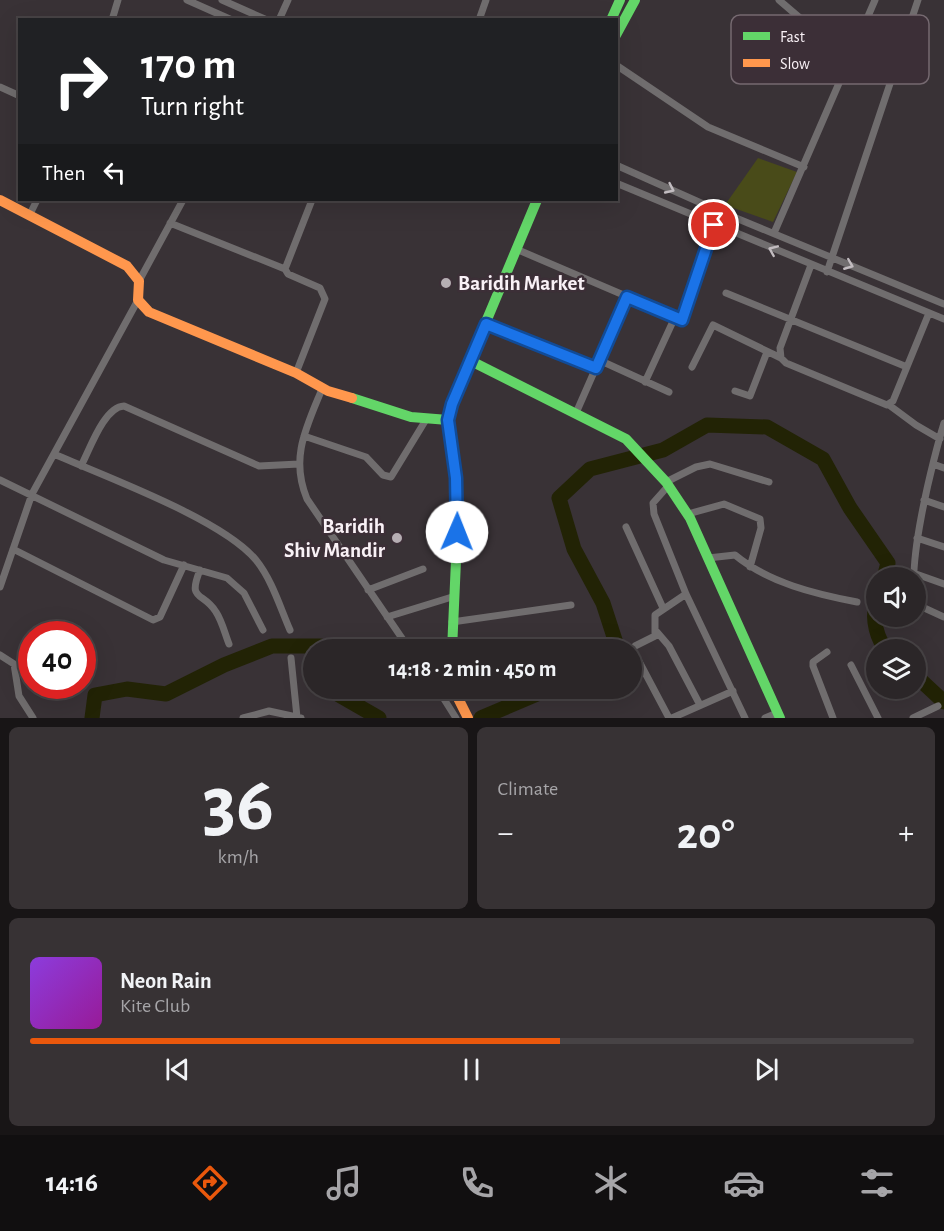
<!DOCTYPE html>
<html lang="en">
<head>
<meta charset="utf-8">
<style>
  :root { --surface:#2b2628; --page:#373234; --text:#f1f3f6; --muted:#a6a5a8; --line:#474345; --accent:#ea580c }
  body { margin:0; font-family:"Alegreya Sans",sans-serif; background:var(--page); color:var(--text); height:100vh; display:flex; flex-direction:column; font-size:22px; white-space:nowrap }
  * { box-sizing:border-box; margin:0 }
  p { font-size:20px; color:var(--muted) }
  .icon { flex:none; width:33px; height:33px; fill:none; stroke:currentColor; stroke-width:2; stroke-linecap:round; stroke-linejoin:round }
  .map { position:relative; height:718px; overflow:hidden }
  .details { display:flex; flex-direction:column; gap:9px; padding:9px; background:#181516; flex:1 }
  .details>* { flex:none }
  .hud { position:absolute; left:18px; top:18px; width:600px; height:183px; border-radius:0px; box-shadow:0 6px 24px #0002,0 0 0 2px var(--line); background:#202124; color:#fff; overflow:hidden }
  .fabs { position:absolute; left:866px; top:567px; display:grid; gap:12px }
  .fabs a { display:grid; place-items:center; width:60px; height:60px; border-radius:50%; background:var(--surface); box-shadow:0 6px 24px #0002,0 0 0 2px var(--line); font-size:30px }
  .speed { position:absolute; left:18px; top:621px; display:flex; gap:12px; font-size:30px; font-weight:700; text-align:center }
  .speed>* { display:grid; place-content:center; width:78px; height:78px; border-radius:50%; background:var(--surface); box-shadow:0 6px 24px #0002,0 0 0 2px var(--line); line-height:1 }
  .speed .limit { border:9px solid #d22; background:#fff; color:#111 }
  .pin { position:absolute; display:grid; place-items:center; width:51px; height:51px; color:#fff; margin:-26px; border:3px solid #fff; border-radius:50%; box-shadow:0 2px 6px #0007 }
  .me { position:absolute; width:66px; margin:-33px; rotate:1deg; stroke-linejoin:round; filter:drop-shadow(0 0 4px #0008) }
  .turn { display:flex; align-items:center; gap:21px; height:126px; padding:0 24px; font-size:27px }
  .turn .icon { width:78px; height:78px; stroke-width:2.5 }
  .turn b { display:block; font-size:42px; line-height:51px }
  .then { display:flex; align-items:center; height:57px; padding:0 24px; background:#0003; gap:12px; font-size:22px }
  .big { font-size:45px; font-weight:600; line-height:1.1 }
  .details .tile { flex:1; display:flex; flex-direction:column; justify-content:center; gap:9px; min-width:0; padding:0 21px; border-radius:9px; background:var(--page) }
  .details .dial { align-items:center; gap:0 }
  .dial b { font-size:78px; line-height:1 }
  .song { display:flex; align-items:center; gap:18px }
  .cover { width:72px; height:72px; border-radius:9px; background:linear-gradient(135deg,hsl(270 70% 55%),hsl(300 70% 35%)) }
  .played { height:6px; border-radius:3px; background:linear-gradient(90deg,var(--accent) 60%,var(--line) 60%) }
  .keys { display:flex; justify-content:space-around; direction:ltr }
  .heat { display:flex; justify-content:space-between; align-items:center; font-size:33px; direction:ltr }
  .details .tiles { flex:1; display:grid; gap:9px; grid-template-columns:1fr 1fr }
  .tile:last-child { grid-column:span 2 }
  .trip { position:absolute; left:303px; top:639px; width:339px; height:60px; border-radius:30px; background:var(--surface); box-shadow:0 6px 24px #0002,0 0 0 2px var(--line); font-weight:600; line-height:60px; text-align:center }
  .menu { display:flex; height:96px; justify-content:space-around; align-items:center; background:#110f10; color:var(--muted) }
  .menu .icon { width:42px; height:42px }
  .menu .selected { color:var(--accent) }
  .menu b { font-size:27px; color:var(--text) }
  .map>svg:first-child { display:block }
  .green { fill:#494b19 }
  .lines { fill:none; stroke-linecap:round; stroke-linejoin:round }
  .river { stroke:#222305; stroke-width:15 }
  .street { stroke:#706d6e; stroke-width:7 }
  .fast { stroke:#63d668; stroke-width:10 }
  .slow { stroke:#ff974d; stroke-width:10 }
  .oneway { stroke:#c2bcc0 }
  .route-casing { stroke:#114b97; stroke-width:15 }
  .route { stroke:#1a73e8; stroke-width:10 }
  .poi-dot { fill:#b6aeb3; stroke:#3c2f37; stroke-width:2 }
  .labels { text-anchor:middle; stroke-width:5; stroke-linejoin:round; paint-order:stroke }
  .poi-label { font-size:21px; font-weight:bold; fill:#f9f1f6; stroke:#3c2f37; text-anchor:start }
  .key { fill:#3c2f37; stroke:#756970; stroke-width:1.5 }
  .key-label { font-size:16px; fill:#f9f1f6 }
</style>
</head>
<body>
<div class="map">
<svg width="944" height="718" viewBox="0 0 944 718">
  <rect width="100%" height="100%" fill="#393236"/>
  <path class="green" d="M758 158 797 172 773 222 725 205Z"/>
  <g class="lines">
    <path class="river" d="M876 606C872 619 877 640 887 650
      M612 650 616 643 603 603 574 549 559 498 590 469 663 450 707 425 767 427 823 459 850 508 888 563 884 578
      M915 675 944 702
      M337 688 339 695 379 718
      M92 718 95 695 127 689 166 694 224 665 272 646H320L321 650
      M481 718 551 688"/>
    <path class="street" d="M187 0 232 20
      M222 0 267 20
      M779 0 800 18 855 47
      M112 20 118 0
      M279 20 288 0
      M479 20 486 0
      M616 65 708 127 804 167
      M0 87 20 96
      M616 165 719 211 944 304
      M616 183 944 319
      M30 214 37 200
      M170 223 285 269
      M774 233 875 0
      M516 249 682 320 714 225
      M811 265 780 348 781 358 786 363 887 405 893 401 929 313
      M827 272 918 0
      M139 281 183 200
      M726 293 907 367
      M486 324 596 368
      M599 360 669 392
      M692 367 713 325 781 358
      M296 373 325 299 320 288 288 274 285 269 312 200
      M645 382 675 317
      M322 389C306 428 290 458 307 499L410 650
      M735 391 750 396 767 352
      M889 405 916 425 940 439
      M576 413 627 297
      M944 423C935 452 900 585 920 606L944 617
      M304 436 366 457 383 475 391 477 427 418
      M54 454C106 477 222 519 256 560 272 580 280 607 290 630
      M933 464 944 468
      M81 466C90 449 104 407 124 406L259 466 299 464
      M0 480 164 560 227 578 244 593 263 630
      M666 482 696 467 710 464 769 482
      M669 485 653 503 654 514 686 594 745 718
      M924 500 944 507
      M688 514 724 504 760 519 761 528 750 567
      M626 527 663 608
      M917 538 944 547
      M13 549 153 620 160 617 184 565
      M708 558 735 555C769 583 815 594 857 602
      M200 570C187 602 203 591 216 612 222 621 225 634 229 644
      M916 574 944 584
      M0 587 32 494 138 300
      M368 590 423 569
      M387 617 452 597
      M452 622 571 605
      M657 632 669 646 700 705
      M531 650 566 645
      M827 652 813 662V666L833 718
      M0 655 14 664 19 696 33 718
      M291 658 297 717
      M851 665 878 718
      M437 688 456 718
      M243 718 269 711 301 718
      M669 718 633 650 635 646 655 636V615L686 594
      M672 718 733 691
      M765 718 777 713
      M913 718 938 706"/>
    <path class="fast" d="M611 20 620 0
      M616 35 635 0
      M471 361 626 439 666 482 690 518 780 718
      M352 398 411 417 448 420
      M452 650 458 516 455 460 448 420 452 403 537 200"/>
    <path class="slow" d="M0 200 127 266 139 281 138 300 149 312 296 373 328 391 352 398
      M453 688 468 718"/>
  </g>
  <defs><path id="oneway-chevron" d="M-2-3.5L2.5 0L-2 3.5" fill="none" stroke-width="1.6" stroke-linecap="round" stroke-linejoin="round" transform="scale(1.5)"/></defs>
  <g class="oneway">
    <use href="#oneway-chevron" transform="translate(670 189) rotate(25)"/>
    <use href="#oneway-chevron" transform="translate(773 250) rotate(-157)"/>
    <use href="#oneway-chevron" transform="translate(849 265) rotate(22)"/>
  </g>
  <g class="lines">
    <g class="route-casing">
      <path id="route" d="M457 532 456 478 448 420 452 404 486 324 596 368 627 297 682 320 714 225"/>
    </g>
    <use href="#route" class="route"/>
  </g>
  <g class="poi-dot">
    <circle cx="446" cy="283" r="6"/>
    <circle cx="397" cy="538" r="6"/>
  </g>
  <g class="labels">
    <g class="poi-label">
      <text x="458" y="290">Baridih Market</text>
      <text x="385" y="533" text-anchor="end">Baridih<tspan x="385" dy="24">Shiv Mandir</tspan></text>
    </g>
  </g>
  <rect x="731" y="15" width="198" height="69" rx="9" class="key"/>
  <rect x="743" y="32" width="27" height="8" fill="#63d668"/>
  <rect x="743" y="59" width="27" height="8" fill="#ff974d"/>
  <g class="key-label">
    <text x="780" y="42">Fast</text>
    <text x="780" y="69">Slow</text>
  </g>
</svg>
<div class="fabs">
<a><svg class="icon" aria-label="sound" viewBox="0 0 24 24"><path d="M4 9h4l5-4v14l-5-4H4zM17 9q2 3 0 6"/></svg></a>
<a><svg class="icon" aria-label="layers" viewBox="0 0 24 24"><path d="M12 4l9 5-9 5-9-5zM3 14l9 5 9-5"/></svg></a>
</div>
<div class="speed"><div class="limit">40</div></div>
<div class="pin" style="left:714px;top:225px;background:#d93025"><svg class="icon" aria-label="arrive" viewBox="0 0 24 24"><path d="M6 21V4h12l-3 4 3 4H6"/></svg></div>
<svg class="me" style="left:457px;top:532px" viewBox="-20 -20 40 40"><circle r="19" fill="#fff"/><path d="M0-13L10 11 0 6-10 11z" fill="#1a73e8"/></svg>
<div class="trip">14:18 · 2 min · 450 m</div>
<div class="hud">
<div class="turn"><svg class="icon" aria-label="right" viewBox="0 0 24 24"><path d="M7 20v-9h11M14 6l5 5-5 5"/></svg><div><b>170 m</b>Turn right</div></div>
<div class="then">Then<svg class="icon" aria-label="left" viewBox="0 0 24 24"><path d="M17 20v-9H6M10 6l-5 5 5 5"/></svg></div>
</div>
</div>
<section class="details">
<div class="tiles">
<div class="tile dial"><b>36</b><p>km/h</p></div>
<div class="tile"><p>Climate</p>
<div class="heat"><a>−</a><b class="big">20°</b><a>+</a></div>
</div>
<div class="tile">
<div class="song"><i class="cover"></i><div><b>Neon Rain</b><p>Kite Club</p></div></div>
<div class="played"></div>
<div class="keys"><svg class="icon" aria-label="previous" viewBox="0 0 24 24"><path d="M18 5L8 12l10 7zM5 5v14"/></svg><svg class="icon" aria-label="pause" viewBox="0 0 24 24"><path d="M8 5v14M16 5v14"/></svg><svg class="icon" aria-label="next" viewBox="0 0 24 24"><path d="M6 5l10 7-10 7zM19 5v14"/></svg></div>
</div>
</div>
</section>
<nav class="menu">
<b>14:16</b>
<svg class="icon selected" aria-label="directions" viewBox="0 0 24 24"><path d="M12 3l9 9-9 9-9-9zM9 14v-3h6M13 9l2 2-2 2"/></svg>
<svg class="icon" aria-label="music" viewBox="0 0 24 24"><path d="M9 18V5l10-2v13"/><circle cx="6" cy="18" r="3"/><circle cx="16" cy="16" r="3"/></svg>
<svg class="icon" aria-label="phone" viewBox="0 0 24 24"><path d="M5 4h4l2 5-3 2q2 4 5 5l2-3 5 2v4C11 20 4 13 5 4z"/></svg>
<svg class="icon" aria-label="climate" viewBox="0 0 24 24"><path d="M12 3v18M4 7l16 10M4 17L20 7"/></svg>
<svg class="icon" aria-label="car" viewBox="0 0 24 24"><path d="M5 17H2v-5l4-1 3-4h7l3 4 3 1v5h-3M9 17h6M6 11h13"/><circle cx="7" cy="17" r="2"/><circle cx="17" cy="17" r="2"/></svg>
<svg class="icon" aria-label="filters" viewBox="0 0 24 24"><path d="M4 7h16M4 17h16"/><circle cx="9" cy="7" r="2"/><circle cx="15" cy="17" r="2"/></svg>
</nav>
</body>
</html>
